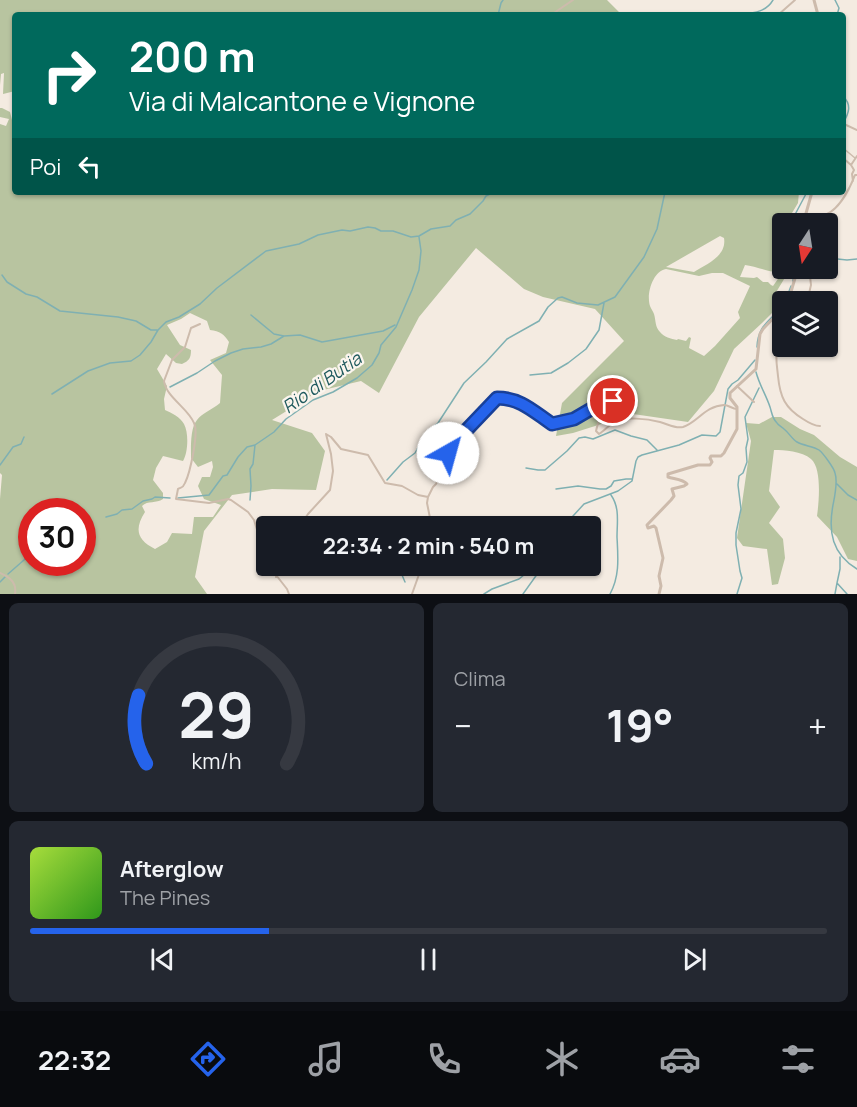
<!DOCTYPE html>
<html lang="it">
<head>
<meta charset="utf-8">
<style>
  :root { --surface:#171b24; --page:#242831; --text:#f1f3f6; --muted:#9ea1a6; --line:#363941; --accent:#2563eb }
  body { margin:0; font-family:Manrope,sans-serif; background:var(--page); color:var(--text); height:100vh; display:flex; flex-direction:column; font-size:22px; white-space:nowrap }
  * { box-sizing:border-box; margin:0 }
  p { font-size:20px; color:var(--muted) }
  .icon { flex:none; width:33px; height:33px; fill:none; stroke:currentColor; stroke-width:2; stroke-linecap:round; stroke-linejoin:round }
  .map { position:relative; height:594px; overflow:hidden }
  .sheet { display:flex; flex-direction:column; gap:9px; padding:9px; background:#0d0f14; flex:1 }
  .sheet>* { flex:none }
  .hud { position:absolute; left:12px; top:12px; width:834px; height:183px; border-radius:6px; box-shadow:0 2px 4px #0004; background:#00695c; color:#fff; overflow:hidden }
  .needle { width:39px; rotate:192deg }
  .tools { position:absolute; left:772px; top:213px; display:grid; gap:12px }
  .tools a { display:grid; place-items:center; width:66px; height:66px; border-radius:6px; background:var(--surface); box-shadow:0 2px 4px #0004; font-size:30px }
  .speed { position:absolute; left:18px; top:498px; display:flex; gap:12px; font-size:30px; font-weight:700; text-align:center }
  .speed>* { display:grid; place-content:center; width:78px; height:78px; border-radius:50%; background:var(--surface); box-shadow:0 2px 4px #0004; line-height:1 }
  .speed .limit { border:9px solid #d22; background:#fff; color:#111 }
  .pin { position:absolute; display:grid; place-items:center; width:51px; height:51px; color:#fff; margin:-26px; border:3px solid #fff; border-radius:50%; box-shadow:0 2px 6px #0007 }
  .me { position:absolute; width:66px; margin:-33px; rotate:38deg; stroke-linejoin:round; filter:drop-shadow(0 0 4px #0008) }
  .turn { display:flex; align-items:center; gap:21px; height:126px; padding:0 18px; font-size:27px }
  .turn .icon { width:78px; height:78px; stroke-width:2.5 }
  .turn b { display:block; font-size:42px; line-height:51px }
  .then { display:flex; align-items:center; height:57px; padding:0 18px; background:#0003; gap:12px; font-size:22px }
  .big { font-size:45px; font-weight:700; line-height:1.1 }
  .sheet .tile { flex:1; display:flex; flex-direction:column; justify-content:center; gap:9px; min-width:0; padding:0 21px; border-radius:9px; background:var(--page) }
  .sheet .dial { align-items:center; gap:0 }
  .dial svg { height:156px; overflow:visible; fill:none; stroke:var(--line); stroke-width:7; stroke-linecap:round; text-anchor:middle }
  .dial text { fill:var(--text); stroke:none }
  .song { display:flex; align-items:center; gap:18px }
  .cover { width:72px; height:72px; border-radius:9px; background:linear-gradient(135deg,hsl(80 70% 55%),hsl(110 70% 35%)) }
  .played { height:6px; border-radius:3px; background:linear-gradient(90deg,var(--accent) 30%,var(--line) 30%) }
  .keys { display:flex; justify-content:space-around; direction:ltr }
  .heat { display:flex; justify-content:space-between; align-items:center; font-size:33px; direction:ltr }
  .sheet .tiles { flex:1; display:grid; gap:9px; grid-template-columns:1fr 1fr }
  .tile:last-child { grid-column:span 2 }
  .trip { position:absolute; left:256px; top:516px; width:345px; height:60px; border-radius:6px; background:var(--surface); box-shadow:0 2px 4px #0004; font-weight:700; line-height:60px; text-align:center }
  .tab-bar { display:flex; height:96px; justify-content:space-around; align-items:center; background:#090b0e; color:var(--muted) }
  .tab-bar .icon { width:42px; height:42px }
  .tab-bar .on { color:var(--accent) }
  .tab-bar b { font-size:27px; color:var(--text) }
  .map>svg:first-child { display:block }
  .green { fill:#b8c4a0; fill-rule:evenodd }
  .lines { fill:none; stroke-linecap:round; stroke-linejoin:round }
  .stream { stroke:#7fb0b2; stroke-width:1.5 }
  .pedestrian { stroke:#cdbbac; stroke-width:1.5 }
  .minor { stroke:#cdbbac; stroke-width:2 }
  .tertiary { stroke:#cdbbac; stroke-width:3 }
  .route-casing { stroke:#184099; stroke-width:15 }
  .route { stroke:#2563eb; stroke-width:10 }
  .labels { text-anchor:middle; stroke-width:4.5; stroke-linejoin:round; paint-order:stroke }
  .water-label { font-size:18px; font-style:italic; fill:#1f5a5e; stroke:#fbf5ee }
</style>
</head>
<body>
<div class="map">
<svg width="857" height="594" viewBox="0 0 857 594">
  <rect width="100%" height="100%" fill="#f4ebe1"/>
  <path class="green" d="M0 0H607L622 15H15V91L3 94 4 73 1 74 0 85Z
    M0 108H2L10 112 12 120 15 111V192H799L798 203 786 223 783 224V231L779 241 783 248V268L788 269 789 271 775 294 779 306 762 323 734 349 714 391 688 422 633 414 573 433 556 436 562 403 624 341 595 309 543 297 524 289 476 248 419 317 379 393 361 381 319 391 272 420 312 433 325 451 316 490 272 489 232 495 204 531 195 577 207 594H0V499L2 475 0 473V124L6 126 9 119 0 117ZM720 236 724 238C727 256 707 264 694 272L666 267ZM745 265C755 266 771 273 779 272L780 276 773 286 771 285 768 282H763L757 277 754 278 740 277ZM666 269 699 276 712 273H723L750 286 738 312 740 318 715 346 704 356 689 348 691 338 689 337 686 341 678 339 677 340C671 339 664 337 660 332 655 327 656 321 654 314 653 311 651 309 650 306 646 294 653 271 666 269ZM190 313 207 321 210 330C220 331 224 334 229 342L226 353 210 360 222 375 220 403C213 409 202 413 197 420 190 428 191 448 191 458L198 467 212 461 213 467 210 477H202L198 486 204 499 221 505 213 517H194L192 534 172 533 167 542 155 549C137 540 134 529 145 512L142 506C148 500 156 504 163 499V493L153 480 156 468 163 456 183 461C188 453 189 433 184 424 180 417 172 413 165 410L164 399 167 386 157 369 166 354 176 363 182 364C189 361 191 358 191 350L180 345 167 325 181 319ZM32 512H82V562H32Z
    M772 417H781L800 429 814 435 840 457 857 467V561L848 559 837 537 817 516C819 502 822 468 811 459 802 451 784 450 774 450L769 491 780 507 769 523 783 539 785 558 778 584 772 585 767 549 743 546 737 538 751 441 746 423 759 424Z"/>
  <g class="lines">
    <path class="stream" d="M835 0 839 8 837 15
      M498 15 501 3 503 0
      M742 15C755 12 766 12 773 0
      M843 96C852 105 849 113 843 123
      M790 224 807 192
      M828 258 847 260 857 259
      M2 275 7 282 26 294 37 297 60 311 118 317 136 321 151 330H157
      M793 281 794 268
      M785 302 791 286
      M251 315 274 334 284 336
      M757 347C758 324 771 321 783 305
      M756 372C759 384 766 395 770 407 772 413 772 418 777 423 778 425 782 427 784 429 789 433 792 439 797 442 804 446 813 446 819 450 823 453 834 468 835 473 838 482 835 495 833 505 828 532 832 554 857 569
      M530 375 551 373 568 363 586 349 599 330 604 303
      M170 387 197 373 215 361 231 353 243 349 261 347 271 344 284 336 300 335 322 342 383 331 395 325
      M52 394 88 371 110 363 131 361 140 355 151 342 158 330 166 322 179 317 200 304 217 288 266 251 299 244 318 235 342 230 350 231 368 227 375 228 381 231H393L411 237 419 236 431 229 450 226 456 220 470 214 483 201 486 196 494 192
      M0 465 13 447 21 444 24 437
      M526 468 538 470H545L567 451 579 438 585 437 593 439 615 430 631 436 647 440 657 450
      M387 480 403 462 415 453 427 432 438 423 464 383 486 362 507 339 539 321 548 307 558 298 562 297 577 303 598 305 615 297 644 257 657 229 665 192
      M837 484 848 495 857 500
      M556 489 578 486 600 489H606L611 486 614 481 626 479H632
      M178 498 209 495 223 476 227 475 238 457 247 447 255 445 274 432 286 419 313 400 333 392 357 378 372 365 379 353 381 345 396 327 412 290 419 270 421 251 419 237
      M250 500 251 486 250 469 253 464 255 445
      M106 517 117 514 122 510 132 509 143 501 152 499 155 497 170 498
      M434 526 452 521 467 524 501 526
      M534 526 551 521 570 519
      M566 526 573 516 584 504 618 491 632 481 636 461 638 457 642 455 679 445 702 435 716 436 720 432 728 389 732 384 738 380 755 360
      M840 557V569L837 583 847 594
      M394 566 402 575 405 582
      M8 574 32 553
      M0 582 5 577
      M484 594 492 589 519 579 535 566
      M523 594 543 566
      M610 594C620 576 618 557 617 537 617 522 620 508 611 495
      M737 594 742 578 740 571 736 545V533L741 509 738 485 739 476 743 473 747 462 746 448 748 439 745 417 759 388
      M835 594 837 583"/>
    <path class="pedestrian" d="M843 148 855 158"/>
    <path class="minor" d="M551 15 573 0
      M778 15 795 0
      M844 124 857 130
      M843 158 851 165 854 170 852 174 853 181
      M851 165 857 156
      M810 224C816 219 820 217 827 214 840 208 850 188 855 175H857
      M807 302 811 285 809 268
      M200 324 191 328 185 347 172 360 164 381C166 397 188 408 194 423 199 433 190 473 185 483 183 488 182 487 178 489L176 499 209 503 228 499 231 500 248 512 254 520 260 539 259 550 267 563
      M783 335C774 353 776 357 778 376 780 397 785 408 803 419 809 423 814 426 820 426
      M737 386 754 402
      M326 434 331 437 341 449 368 455 385 483 402 486 418 495 428 497
      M300 526 308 514 330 490 333 471 331 454 326 434
      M425 526 430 518 427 503 428 497 433 487 436 484 450 449 456 441 497 398C522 399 532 411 552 424L574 419 598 405 613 401 614 403C602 411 599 418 596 431L599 434C604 431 608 426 614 422 624 416 648 419 660 422 668 424 675 429 683 427 697 423 705 406 724 405 729 405 732 409 737 409
      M269 566 287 589 289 594
      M0 573C9 577 17 582 15 594
      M276 577 281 566
      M412 594 422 566"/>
    <path class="tertiary" d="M814 0 818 15
      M843 122V126
      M803 224 812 192
      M788 302 798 268
      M659 594 661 586 659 576 663 558 656 528 654 526 648 528 647 525 671 500 674 496 672 489 684 486 687 484C683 479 674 479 668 477V474L698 465H710L712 462 710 458 711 456H721L724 453 737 429V407L730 398V393L756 369 760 334 763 329 783 308"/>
  </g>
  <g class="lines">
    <g class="route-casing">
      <path id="route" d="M448 453 456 441 497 398C521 398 534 412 552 424L574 419 598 405 613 401"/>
    </g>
    <use href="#route" class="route"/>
  </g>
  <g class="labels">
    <g class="water-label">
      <text transform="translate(322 383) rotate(-35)" y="6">Rio di Butia</text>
    </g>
  </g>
</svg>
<div class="tools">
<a><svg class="needle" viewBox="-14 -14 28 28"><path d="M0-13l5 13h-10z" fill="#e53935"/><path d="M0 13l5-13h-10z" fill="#9ea1a6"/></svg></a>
<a><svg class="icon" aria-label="layers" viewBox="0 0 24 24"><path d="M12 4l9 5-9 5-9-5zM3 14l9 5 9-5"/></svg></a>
</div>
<div class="speed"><div class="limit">30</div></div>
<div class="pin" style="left:613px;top:401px;background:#d93025"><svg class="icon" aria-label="arrive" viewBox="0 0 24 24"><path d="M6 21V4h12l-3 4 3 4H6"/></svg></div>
<svg class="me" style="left:448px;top:453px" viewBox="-20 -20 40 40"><circle r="19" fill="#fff"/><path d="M0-13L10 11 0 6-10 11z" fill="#2563eb"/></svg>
<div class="trip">22:34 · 2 min · 540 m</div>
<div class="hud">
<div class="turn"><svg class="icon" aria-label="right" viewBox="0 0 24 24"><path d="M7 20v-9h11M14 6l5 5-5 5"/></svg><div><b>200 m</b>Via di Malcantone e Vignone</div></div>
<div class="then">Poi<svg class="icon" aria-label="left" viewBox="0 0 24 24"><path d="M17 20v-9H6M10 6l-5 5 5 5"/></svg></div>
</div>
</div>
<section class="sheet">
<div class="tiles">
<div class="tile dial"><svg viewBox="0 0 100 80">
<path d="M14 69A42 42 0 1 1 86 69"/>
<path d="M14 69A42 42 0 0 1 10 34" stroke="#2563eb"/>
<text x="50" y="56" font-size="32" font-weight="700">29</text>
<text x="50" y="72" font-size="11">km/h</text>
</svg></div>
<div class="tile"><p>Clima</p>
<div class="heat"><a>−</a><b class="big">19°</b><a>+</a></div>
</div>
<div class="tile">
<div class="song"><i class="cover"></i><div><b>Afterglow</b><p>The Pines</p></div></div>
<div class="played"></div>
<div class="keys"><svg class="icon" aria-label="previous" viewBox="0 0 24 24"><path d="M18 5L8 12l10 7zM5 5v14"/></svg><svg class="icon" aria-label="pause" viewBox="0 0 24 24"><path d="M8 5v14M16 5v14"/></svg><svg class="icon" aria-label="next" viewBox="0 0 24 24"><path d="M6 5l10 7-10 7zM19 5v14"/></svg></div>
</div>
</div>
</section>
<nav class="tab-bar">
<b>22:32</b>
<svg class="icon on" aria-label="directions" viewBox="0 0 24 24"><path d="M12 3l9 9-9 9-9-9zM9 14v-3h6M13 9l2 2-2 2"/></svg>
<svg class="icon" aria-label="music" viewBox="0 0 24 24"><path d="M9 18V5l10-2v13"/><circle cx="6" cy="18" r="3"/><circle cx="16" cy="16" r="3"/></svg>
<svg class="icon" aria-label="phone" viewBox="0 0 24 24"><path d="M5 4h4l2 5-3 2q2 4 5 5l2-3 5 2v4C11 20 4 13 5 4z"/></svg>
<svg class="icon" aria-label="climate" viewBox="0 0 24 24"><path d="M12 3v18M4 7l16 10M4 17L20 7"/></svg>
<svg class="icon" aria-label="car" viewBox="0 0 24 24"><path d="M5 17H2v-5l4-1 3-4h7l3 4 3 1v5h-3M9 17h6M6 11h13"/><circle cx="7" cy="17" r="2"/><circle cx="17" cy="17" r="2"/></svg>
<svg class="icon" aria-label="filters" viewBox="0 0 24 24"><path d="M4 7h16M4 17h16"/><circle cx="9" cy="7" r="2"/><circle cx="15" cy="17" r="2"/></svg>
</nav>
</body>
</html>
